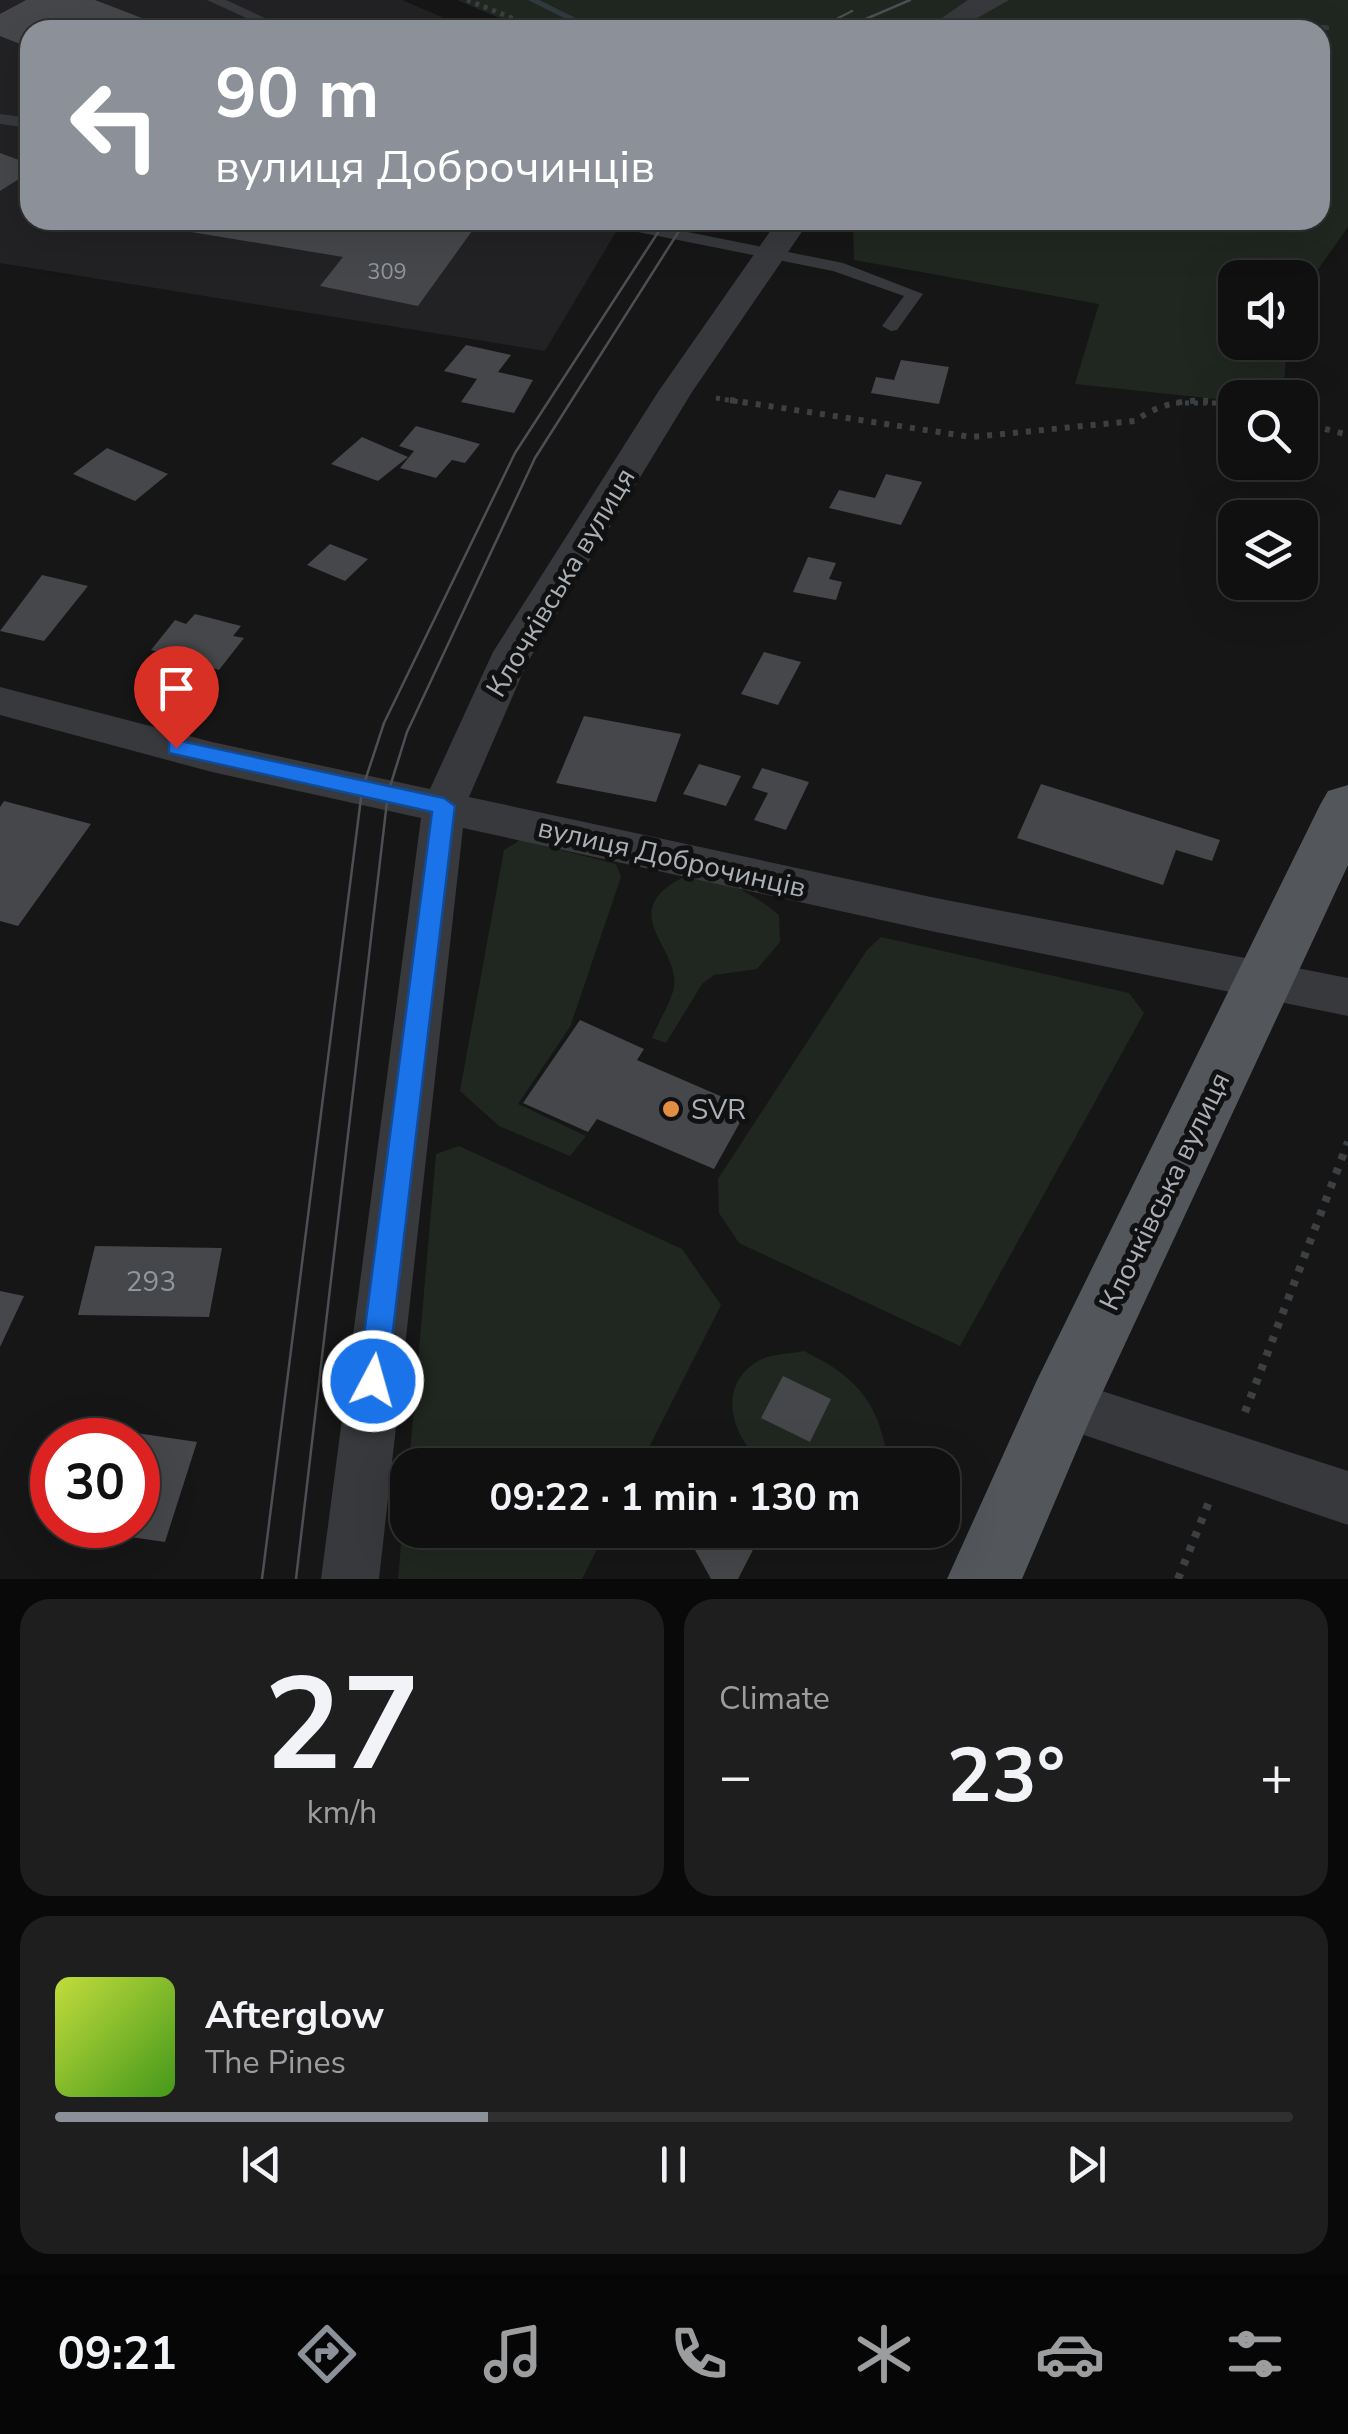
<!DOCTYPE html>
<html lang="en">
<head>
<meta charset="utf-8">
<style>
  :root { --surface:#101011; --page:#1e1e1f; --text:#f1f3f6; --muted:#9c9d9f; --line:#303031; --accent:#8c9099 }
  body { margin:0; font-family:"Nunito Sans",sans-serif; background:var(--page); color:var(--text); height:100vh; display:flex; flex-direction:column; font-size:38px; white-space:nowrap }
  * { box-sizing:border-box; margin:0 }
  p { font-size:32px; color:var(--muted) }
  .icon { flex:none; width:55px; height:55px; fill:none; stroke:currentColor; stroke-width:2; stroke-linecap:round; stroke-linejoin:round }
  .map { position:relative; height:1579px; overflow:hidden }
  .side { display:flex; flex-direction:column; gap:20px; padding:20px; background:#090909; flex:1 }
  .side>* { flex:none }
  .top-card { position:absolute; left:20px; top:20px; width:1310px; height:210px; border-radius:30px; box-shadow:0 10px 40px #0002,0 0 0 2px var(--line); background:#8c9099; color:#fff; overflow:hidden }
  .buttons { position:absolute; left:1218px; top:260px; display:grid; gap:20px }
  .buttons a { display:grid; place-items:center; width:100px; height:100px; border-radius:20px; background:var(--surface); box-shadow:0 10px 40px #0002,0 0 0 2px var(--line); font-size:50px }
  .speed { position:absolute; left:30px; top:1418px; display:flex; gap:20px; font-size:50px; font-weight:700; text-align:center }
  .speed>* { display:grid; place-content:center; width:130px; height:130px; border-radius:50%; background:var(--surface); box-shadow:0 10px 40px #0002,0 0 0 2px var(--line); line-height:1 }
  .speed .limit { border:15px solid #d22; background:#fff; color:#111 }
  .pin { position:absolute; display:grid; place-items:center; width:85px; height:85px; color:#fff; margin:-102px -42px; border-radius:50% 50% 50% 0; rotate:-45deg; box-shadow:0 0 10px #0007 }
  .pin .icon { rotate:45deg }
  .me { position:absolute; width:110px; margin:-55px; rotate:6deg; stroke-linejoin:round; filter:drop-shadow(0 0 8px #0008) }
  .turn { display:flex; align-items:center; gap:35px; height:210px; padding:0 30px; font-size:45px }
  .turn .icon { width:130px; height:130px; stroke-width:2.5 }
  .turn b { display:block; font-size:70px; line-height:85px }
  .big { font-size:75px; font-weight:700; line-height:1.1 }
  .side .widget { flex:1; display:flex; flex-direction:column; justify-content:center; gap:15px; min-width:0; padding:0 35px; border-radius:30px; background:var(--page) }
  .side .dial { align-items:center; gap:0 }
  .dial b { font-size:130px; line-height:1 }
  .song { display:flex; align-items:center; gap:30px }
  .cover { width:120px; height:120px; border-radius:15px; background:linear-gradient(135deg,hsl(70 70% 55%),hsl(100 70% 35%)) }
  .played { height:10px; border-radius:5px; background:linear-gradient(90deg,var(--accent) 35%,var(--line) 35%) }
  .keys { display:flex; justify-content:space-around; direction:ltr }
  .heat { display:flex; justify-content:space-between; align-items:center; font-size:55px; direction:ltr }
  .side .tiles { flex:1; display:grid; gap:20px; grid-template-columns:1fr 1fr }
  .widget:last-child { grid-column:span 2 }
  .trip { position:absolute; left:390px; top:1448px; width:570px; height:100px; border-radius:30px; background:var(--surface); box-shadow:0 10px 40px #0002,0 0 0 2px var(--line); font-weight:700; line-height:100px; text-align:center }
  .tabs { display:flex; height:160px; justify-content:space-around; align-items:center; background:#060607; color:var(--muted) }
  .tabs .icon { width:70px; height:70px }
  .tabs .current { color:var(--accent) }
  .tabs b { font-size:45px; color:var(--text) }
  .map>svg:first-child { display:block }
  .built { fill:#222224 }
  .green { fill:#202720 }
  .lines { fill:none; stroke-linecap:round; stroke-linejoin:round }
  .stream { fill:#303b3f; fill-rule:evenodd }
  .building { fill:#45474a }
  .path-far2 { stroke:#3d4043; stroke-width:5; stroke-dasharray:4 5; stroke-linecap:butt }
  .path-far1 { stroke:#3d4043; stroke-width:6; stroke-dasharray:5 8; stroke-linecap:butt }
  .path { stroke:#3d4043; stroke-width:8; stroke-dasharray:6 9; stroke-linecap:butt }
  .lane { fill:#37393c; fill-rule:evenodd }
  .street { fill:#37393c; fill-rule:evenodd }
  .primary { fill:#53565b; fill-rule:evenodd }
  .tram { stroke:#4c4f53; stroke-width:2.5 }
  .route { fill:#1a73e8; stroke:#114b97; stroke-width:2.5 }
  .poi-dot { fill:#e28e43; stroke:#111112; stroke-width:4 }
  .labels { text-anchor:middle; stroke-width:10; stroke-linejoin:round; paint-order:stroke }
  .number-label { font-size:22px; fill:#90969b }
  .street-label { font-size:28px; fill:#a9b0b6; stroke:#111112 }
  .poi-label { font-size:28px; fill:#a9b0b6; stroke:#111112; text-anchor:start }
  .near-number-label { font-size:28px; fill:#90969b }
</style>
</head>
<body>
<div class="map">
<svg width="1348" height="1579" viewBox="0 0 1348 1579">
  <rect width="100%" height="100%" fill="#161617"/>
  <path class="built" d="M0 0H402L472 30H30V220H623L545 351 0 263Z"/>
  <path class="green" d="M457 0H1348V227L1300 295V278H1235V342L1287 343 1283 397 1235 401 1075 384 1099 304 854 260 853 220H1320V30H527Z
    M520 840 616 864 621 877 570 1027 518 1104 586 1136 570 1156 499 1126 460 1091 504 850Z
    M682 878C727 881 744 887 779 915L780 942 757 969 714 975 702 984 666 1043 652 1038C658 1022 671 1003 674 987 680 947 615 913 682 878Z
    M881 937 1129 993 1144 1013 960 1346 739 1243 719 1213 718 1179 867 950Z
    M459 1146 682 1249 721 1305 640 1465H409L436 1154Z
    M804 1351C858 1377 881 1405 888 1465H766C732 1441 715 1386 758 1361 769 1354 790 1354 804 1351Z
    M407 1477 408 1530H607L582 1579H398Z"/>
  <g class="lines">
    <path class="stream" d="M528 0H539L600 30H588Z
      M1326 25 1329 26V30H1264L1269 27Z
      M1178 27H1218L1223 30H1173Z"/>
  </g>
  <path class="building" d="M26 0H95L173 30H30V48L0 36V14Z
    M0 153 30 164V172L0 191Z
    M161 220H480L418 306 320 286 343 257 155 226Z
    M466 345 511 355 498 372 533 380 514 413 461 402 477 379 444 371Z
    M901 360 949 367 939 404 871 393 876 377 894 380Z
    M416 426 480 444 465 463 452 460 436 478 400 468 414 451 399 446Z
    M362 437 408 457 378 481 331 464Z
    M107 448 168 474 135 501 73 474Z
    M886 474 922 482 901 525 829 508 839 490 875 498Z
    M330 544 368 559 345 581 307 565Z
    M808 557 836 563 829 579 842 582 836 600 793 592Z
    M42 575 88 586 44 641 0 631Z
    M195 614 241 626 233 636 244 638 219 670 151 650 175 620 186 624Z
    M764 652 801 662 778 705 741 694Z
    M584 716 681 734 656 802 556 783Z
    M699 764 741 776 726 806 683 794Z
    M762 768 809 782 786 830 754 820 768 793 752 788Z
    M1041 784 1220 840 1212 861 1176 850 1163 885 1017 838Z
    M4 801 91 824 18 926 0 921V807Z
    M580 1020 644 1049 637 1060 748 1108 714 1169 597 1119 588 1132 523 1103Z
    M95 1246 222 1248 209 1317 78 1315Z
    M0 1291 24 1296 0 1347Z
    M783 1376 831 1399 810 1442 761 1418Z
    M96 1427 197 1442 165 1542 61 1527 138 1525V1440H92Z
    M684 1530H746L756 1544 738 1579H711Z"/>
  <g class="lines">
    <path class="path-far2" d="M467 0 542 30
      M716 398 746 403
      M1176 403H1224"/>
    <path class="path-far1" d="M730 400 971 437 1135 421C1165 399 1200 397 1235 405
      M1300 422 1348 435"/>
    <path class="path" d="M1245 1412 1348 1142
      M1178 1579 1209 1502"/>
    <path class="lane" d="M207 0H226L291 30H272Z
      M0 114 30 118V128L0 124Z
      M595 220H628L843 263 923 294 897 330 891 331 882 326 904 296 833 271 603 225Z"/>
    <path class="street" d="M968 0H1009L956 30H924Z
      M778 220H810L692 392 527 663 469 797 931 897 1348 978V1016L931 931 463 828 379 1579H321L421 818 212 772 0 715V687L212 742 430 789 493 652 658 392Z
      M1062 1378 1348 1471V1525L1043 1421 1035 1403 1043 1385Z"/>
    <path class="primary" d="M1348 785V865L1091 1417 1022 1579H947L1037 1380 1320 805 1328 791Z"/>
    <path class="tram" d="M815 30 852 11
      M840 30 910 0
      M262 1579 362 790 384 723 515 453 666 220
      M296 1579 388 793 407 732 535 458 686 220"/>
  </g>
  <path class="route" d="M176 740 444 798 455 806 387 1381 383 1391 373 1395 363 1391 358 1381 432 812 169 753V742Z"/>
  <circle class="poi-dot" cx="671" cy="1109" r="10"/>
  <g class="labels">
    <g class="number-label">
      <text x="387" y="279">309</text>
    </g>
    <g class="street-label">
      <text transform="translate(560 582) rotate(-59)" y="10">Клочківська вулиця</text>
      <text transform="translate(672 857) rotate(13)" y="10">вулиця Доброчинців</text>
      <text transform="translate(1164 1191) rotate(-64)" y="10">Клочківська вулиця</text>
    </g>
    <g class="poi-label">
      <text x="691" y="1119">SVR</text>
    </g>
    <g class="near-number-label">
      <text x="151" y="1291">293</text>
    </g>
  </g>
</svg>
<div class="buttons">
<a><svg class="icon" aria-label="sound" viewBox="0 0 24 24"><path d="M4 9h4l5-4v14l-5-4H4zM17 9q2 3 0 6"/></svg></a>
<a><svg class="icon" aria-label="search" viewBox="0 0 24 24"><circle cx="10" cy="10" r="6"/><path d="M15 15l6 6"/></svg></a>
<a><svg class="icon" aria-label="layers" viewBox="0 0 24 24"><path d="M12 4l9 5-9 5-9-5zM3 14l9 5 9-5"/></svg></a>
</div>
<div class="speed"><div class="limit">30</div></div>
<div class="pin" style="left:176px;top:748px;background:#d93025"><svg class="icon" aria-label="arrive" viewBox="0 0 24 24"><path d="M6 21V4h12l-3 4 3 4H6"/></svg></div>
<svg class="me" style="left:373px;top:1381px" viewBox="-20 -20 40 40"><circle r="17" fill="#1a73e8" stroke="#fff" stroke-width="3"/><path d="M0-11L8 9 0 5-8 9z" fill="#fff"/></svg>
<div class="trip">09:22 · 1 min · 130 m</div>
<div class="top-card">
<div class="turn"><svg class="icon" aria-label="left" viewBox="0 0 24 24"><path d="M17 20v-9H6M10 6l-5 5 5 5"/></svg><div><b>90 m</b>вулиця Доброчинців</div></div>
</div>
</div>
<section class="side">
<div class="tiles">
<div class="widget dial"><b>27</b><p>km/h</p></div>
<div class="widget"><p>Climate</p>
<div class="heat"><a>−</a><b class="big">23°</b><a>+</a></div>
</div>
<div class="widget">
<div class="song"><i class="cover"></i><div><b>Afterglow</b><p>The Pines</p></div></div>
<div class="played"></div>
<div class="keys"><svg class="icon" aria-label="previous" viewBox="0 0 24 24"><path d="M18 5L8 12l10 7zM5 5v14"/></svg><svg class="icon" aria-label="pause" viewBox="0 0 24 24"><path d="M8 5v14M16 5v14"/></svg><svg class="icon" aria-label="next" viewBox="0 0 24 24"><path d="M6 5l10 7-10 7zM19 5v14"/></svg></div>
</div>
</div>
</section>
<nav class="tabs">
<b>09:21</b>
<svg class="icon current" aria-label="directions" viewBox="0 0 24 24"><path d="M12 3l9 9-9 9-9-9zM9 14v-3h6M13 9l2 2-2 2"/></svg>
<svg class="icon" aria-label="music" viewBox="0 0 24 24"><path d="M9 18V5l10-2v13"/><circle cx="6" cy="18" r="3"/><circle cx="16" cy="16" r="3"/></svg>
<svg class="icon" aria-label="phone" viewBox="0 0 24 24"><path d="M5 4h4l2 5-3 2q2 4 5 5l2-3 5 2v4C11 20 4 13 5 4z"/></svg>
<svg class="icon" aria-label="climate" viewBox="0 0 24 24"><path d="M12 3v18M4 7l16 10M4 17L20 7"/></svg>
<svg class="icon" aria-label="car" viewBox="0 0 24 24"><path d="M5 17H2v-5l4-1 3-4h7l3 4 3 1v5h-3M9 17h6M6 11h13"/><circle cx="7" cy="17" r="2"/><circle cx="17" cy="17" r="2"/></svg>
<svg class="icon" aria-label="filters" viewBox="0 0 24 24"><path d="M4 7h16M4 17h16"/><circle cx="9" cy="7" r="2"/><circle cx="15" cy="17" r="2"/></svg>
</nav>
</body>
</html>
